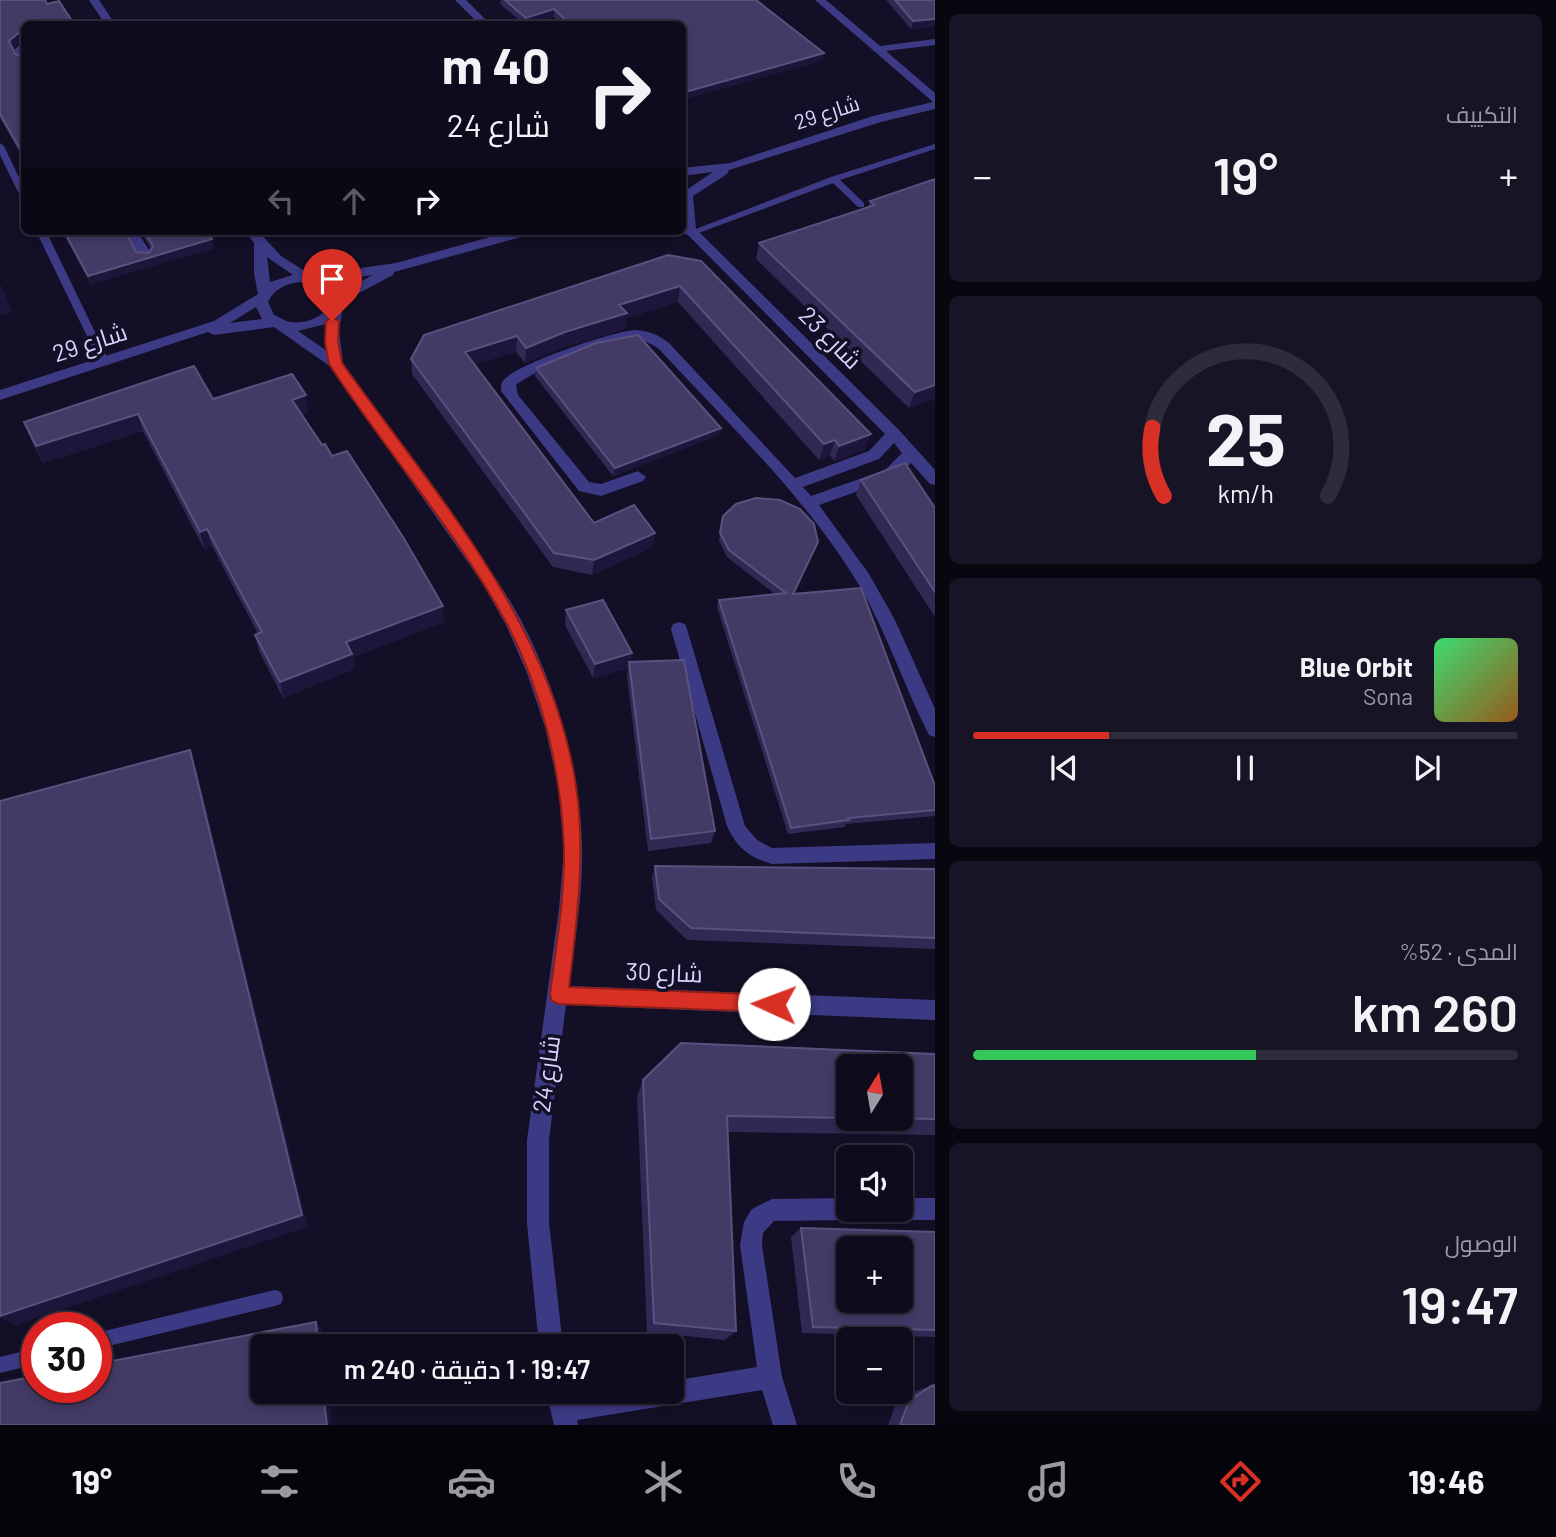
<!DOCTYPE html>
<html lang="ar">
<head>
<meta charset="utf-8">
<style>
  :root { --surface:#0e0b1c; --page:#171425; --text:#f1f3f6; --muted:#9b9ba3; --line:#2e2b3b; --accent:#d93025 }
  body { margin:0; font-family:Barlow,Cairo,sans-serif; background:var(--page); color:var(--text); direction:rtl; height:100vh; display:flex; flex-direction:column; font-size:26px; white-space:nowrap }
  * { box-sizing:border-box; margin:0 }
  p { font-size:23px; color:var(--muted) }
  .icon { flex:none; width:38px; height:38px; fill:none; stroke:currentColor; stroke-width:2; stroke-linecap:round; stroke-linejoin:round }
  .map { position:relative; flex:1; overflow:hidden; direction:ltr }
  .details { display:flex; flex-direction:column; gap:14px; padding:14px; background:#08060f; width:621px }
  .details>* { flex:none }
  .hud { position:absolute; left:21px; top:21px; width:665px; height:214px; border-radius:10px; box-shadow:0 4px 10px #0003,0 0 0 2px var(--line); direction:rtl; background:#0e0b1c; color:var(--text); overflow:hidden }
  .needle { width:46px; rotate:11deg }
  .fabs { position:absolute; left:836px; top:1054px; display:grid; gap:14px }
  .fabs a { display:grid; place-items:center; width:77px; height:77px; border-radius:10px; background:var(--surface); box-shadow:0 4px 10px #0003,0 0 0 2px var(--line); font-size:35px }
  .speed { position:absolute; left:21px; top:1312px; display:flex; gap:14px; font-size:35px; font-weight:700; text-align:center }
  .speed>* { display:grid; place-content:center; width:91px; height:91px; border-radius:50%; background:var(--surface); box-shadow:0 4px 10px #0003,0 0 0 2px var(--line); line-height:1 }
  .speed .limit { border:10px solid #d22; background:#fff; color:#111 }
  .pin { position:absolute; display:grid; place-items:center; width:60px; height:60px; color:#fff; margin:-72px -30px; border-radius:50% 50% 50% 0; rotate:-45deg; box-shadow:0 0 7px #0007 }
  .pin .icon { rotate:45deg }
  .me { position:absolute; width:77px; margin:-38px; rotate:272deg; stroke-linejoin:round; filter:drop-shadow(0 0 5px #0008) }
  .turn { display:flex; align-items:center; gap:24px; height:147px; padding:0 21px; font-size:32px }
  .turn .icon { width:91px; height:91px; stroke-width:2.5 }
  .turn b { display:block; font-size:49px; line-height:60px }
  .lanes { display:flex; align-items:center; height:66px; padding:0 21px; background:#0003; justify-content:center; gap:35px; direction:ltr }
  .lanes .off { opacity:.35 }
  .big { font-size:52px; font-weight:600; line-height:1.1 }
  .details .tile { flex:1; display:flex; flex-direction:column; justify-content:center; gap:10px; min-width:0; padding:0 24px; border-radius:10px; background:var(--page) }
  .details .dial { align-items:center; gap:0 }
  .dial svg { height:182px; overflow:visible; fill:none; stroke:var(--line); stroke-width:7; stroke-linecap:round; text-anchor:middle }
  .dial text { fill:var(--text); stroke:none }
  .song { display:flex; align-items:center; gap:21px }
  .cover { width:84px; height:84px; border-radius:10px; background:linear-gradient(135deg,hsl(140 70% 55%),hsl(30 70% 35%)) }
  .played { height:7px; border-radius:4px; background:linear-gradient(90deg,var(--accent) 25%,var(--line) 25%) }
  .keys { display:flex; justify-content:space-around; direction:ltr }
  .heat { display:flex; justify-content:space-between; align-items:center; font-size:38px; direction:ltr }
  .charge { height:10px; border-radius:5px; background:linear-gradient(90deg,#34c759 52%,var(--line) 0) }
  .trip { position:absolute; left:250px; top:1334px; width:434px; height:70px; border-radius:10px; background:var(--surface); box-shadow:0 4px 10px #0003,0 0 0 2px var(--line); font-weight:600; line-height:70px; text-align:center; direction:rtl }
  .tabs { display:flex; height:112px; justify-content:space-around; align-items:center; background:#06040b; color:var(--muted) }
  .tabs .icon { width:49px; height:49px }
  .tabs .on { color:var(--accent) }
  .tabs b { font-size:32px; color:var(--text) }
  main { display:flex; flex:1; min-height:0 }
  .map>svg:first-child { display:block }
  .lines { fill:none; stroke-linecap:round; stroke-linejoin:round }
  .service { fill:#3d3a85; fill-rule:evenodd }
  .minor { fill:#3d3a85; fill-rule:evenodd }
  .wall { fill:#312854; fill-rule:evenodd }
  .shaded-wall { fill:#1d163a }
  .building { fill:#433a66; stroke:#5a527e; stroke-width:2; fill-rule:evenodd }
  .route { fill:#d93025; stroke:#8d1f18; stroke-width:2 }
  .labels { text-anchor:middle; stroke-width:7; stroke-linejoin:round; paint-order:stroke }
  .far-street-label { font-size:21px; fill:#d9d4ff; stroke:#130f26 }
  .street-label { font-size:24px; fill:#d9d4ff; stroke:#130f26 }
</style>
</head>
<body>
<main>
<section class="details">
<div class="tile"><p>التكييف</p>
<div class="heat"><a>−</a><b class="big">19°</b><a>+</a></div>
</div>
<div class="tile dial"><svg viewBox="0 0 100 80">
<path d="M14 69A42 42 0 1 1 86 69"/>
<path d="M14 69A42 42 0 0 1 9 39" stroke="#d93025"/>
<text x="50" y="56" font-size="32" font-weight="700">25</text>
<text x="50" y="72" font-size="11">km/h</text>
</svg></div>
<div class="tile">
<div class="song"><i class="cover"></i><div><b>Blue Orbit</b><p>Sona</p></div></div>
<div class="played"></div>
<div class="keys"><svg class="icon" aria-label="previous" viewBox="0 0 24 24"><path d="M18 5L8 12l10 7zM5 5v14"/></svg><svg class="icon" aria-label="pause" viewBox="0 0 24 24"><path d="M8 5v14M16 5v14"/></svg><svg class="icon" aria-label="next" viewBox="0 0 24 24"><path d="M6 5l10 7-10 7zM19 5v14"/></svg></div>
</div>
<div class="tile"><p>المدى · 52%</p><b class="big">260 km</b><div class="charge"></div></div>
<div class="tile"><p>الوصول</p><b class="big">19:47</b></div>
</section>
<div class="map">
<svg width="935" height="1425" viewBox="0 0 935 1425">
  <rect width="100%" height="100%" fill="#130f26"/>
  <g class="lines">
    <path class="service" d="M0 143 4 146 24 188V199L20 196 0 155Z
      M935 144V149L840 180 864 203V207H858L833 183 696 234 693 235 688 232 831 177Z
      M36 231H46L110 363 109 365H101L100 363Z
      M275 1290 281 1292 283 1298 281 1304 275 1306 96 1349V1333Z
      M37 1348V1364L0 1373V1357Z"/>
    <path class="minor" d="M89 0H99L115 24H105Z
      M455 0H466L490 24H479Z
      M815 0H826L880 46 935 39V45L886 51 935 93V109L881 122 729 170 727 174 693 196 696 229 899 430 935 470V485L930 484 911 463 895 478 819 505 869 574 895 620 935 709V737L929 735C904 686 887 633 859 585 807 498 728 424 659 349 653 345 647 341 639 340 615 337 536 369 516 385L518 395 589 482 601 484 638 471 646 477 643 481 601 496 579 491 501 391C501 388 501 383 503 381 515 364 612 332 634 330 647 330 659 335 669 343L795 478 869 451 885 434 688 235 678 231H682V193L713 172 682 176V168L730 163 873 116 933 102ZM894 443 902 453 885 470 811 496 803 487 879 459Z
      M24 41V62L20 61 14 50Z
      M125 231H137L153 256 151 259H141Z
      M245 231H258L281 256 311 275 396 263 512 231H533L532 234 394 272 393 275 344 301 339 331 343 363C377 411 411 458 445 506 471 543 499 580 521 620 557 689 581 771 582 849 583 894 575 941 569 986L935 1000V1020L566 1005 549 1140V1223L563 1346H539L527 1223V1140L559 909 564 849 558 785 545 727 527 673 506 625 481 581 331 367 274 327 214 335 208 332 0 400V390L214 321 258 294 254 273V243ZM267 257 293 275 270 282ZM373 275 342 291 331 281ZM299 282 319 285 329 292C335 313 309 325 290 322 285 321 279 317 274 315L268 302C274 289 285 284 299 282ZM256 307 262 319 230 323ZM326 324 327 351 298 331Z
      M679 622 685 624 687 629 745 826 757 840 772 848 935 843V859L772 864C749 857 737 848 727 826L671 629 673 624Z
      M849 1198V1209H860L857 1217 849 1220 774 1221 763 1233 762 1245 782 1377 797 1425H773L762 1390 577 1420 578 1425H554L546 1391H570L571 1396 604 1391H672V1381L757 1367 740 1245 744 1222 752 1209 772 1199Z
      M901 1198H935V1220H901L893 1217 890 1209H901Z"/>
  </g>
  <path class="wall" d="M0 0 24 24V160L0 118ZM24 38V53L21 56 15 54 13 49Z
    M501 0H756L822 61 682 24H561L554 17 530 24H524L500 4Z
    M886 0H935V26L911 29Z
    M935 179V398L909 408 756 259 759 243 868 207 870 201Z
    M62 231H125L136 252 149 253 151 249 140 231H207L214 248 91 284Z
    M668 255 865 450 834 461 830 455 819 460 678 302 626 318 625 329 564 347 525 363 516 352 475 364 594 523 653 547 592 575 553 567 412 374 411 359Z
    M536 368 721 428 719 435 613 476 535 376Z
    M306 395 308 412 302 415 444 622 353 657 354 669 283 698 259 651 255 635 258 634 212 546 204 549 143 431 43 463 31 439 24 422 213 399Z
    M861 480 935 508V617L856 495Z
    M723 516 818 542 794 594 935 786V816L846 824 845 827 788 834 717 607 719 600 775 594 727 557 719 541Z
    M566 610 632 653 631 662 715 831 711 843 648 851 627 676 628 668 593 678 565 625Z
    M655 866 935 869V949L687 940 656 910 652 878Z
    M935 1054V1135L728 1132 736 1331 725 1340 647 1332 637 1096 643 1080Z
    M801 1228 935 1232V1337L802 1333 791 1237Z
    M931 1386 935 1425H888L895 1406 916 1391Z"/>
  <path class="shaded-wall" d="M554 9V17L530 24H526V18Z
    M935 19V26L911 29 913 21Z
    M22 30 24 38 11 50 9 41Z
    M824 53 822 61 682 100V93Z
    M212 239 214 248 91 284 88 276Z
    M0 286H2L12 312 0 315Z
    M680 286 678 302 626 318 625 329 564 347 525 363 526 348 619 305Z
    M517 336 516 352 465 367V352Z
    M935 385V398L909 408 915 392Z
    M306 395 308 412 295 417 292 400Z
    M138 414 143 431 43 463 36 446Z
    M721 428 719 435 613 476 615 468Z
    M871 434 865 450 834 461 839 446Z
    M835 440 830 455 819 460 824 444Z
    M207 529 212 546 204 549 200 532Z
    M655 533 653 547 592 575 594 560Z
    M818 542 815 549 791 602 793 594Z
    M443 606 444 622 353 657 354 669 283 698 280 682 346 642Z
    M632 653 630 667 629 662 628 668 593 678 595 664Z
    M190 750 198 774 308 1227 16 1325 0 1318V1316Z
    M316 1322 322 1330 323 1346H318Z
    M323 1391H328L332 1425H327Z"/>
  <path class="building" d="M0 0H45L47 4 59 1 74 24H24V156L0 114ZM22 30 24 32V53L21 56 15 54 9 41Z
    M505 0H756L824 53 682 93V24H570L554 9 526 18Z
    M895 0H935V19L913 21Z
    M935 179V385L915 392 759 243 875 205 870 201Z
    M64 231H125L136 252 149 253 153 246 144 231H207L212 239 88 276Z
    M668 255 701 261 871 434 839 446 835 440 824 444 680 286 619 305 627 313 565 332 526 348 517 336 465 352 594 523 634 505 655 533 594 560 554 553 411 359 424 335Z
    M638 335 721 428 615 468 536 368 596 343Z
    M194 366 213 399 292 374 306 395 292 400 322 445 325 444 332 456 347 451 403 537 443 606 346 642 352 654 280 682 255 635 262 632 207 529 200 532 138 414 36 446 24 422Z
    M905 463 935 508V592L861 480Z
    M756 498 780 500 800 509 814 524 818 542 793 594 861 588 935 786V810L848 818 849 820 791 828 719 600 786 593 729 550 720 533 723 516 736 504Z
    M603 600 632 653 595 664 566 610Z
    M684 660 715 831 651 839 629 662Z
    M190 750 302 1215 0 1316V801Z
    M655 866 935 869V938L691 928 659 899Z
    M681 1043 935 1054V1119L876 1118H901V1066H849V1118L727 1116 736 1331 654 1323 643 1080Z
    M801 1228 935 1232V1330L813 1327ZM849 1248H901V1300H849Z
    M316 1322 318 1346H262V1391H323L327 1425H0V1383L37 1376V1388H96V1364Z
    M935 1385V1425H900L909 1401 931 1386Z"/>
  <path class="route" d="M332 317 339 321 338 342 342 363C434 492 552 624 576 786 586 853 577 920 569 987L774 995 780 997 783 1004 780 1010 774 1012 559 1004 552 1001 550 995C556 946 565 896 564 847 561 771 542 690 506 622 456 531 386 451 329 364L325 342 326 321Z"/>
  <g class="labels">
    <g class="far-street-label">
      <text transform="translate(827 113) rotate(-18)" y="7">شارع 29</text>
    </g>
    <g class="street-label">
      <text transform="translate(830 338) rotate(45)" y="8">شارع 23</text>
      <text transform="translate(90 343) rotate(-18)" y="8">شارع 29</text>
      <text transform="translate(664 973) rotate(2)" y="8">شارع 30</text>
      <text transform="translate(547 1074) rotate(-82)" y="8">شارع 24</text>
    </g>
  </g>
</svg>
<div class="fabs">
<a><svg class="needle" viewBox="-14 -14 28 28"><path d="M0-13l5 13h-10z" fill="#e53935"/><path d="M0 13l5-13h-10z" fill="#9b9ba3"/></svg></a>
<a><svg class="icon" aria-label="sound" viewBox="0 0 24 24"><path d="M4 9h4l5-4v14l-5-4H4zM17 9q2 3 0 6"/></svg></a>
<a>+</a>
<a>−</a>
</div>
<div class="speed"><div class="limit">30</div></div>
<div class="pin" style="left:332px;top:321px;background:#d93025"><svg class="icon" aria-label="arrive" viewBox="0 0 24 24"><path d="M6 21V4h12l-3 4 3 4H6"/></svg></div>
<svg class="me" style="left:774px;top:1004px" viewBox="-20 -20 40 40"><circle r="19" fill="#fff"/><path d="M0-13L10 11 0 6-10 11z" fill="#d93025"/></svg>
<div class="trip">19:47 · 1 دقيقة · 240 m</div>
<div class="hud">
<div class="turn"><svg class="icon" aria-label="right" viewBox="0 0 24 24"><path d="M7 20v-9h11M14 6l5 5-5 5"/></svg><div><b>40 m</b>شارع 24</div></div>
<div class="lanes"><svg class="icon off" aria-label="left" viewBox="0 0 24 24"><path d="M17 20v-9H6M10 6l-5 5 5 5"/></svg><svg class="icon off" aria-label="ahead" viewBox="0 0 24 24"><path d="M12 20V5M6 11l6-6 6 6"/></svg><svg class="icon" aria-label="right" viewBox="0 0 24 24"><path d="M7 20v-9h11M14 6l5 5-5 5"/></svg></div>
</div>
</div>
</main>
<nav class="tabs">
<b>19:46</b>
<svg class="icon on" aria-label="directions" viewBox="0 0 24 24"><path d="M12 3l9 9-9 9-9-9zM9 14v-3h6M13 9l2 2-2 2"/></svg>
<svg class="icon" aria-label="music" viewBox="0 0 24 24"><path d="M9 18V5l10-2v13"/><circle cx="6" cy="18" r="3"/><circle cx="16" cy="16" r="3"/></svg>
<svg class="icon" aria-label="phone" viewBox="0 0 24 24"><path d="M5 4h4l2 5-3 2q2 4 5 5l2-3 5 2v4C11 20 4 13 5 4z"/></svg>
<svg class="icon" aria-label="climate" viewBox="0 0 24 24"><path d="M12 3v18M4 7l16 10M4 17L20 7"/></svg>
<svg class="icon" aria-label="car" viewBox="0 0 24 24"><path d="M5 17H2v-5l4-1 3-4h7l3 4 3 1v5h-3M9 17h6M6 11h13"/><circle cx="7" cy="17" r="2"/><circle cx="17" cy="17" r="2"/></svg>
<svg class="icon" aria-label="filters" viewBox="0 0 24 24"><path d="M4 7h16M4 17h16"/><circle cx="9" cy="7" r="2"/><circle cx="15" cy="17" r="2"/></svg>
<b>19°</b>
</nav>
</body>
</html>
